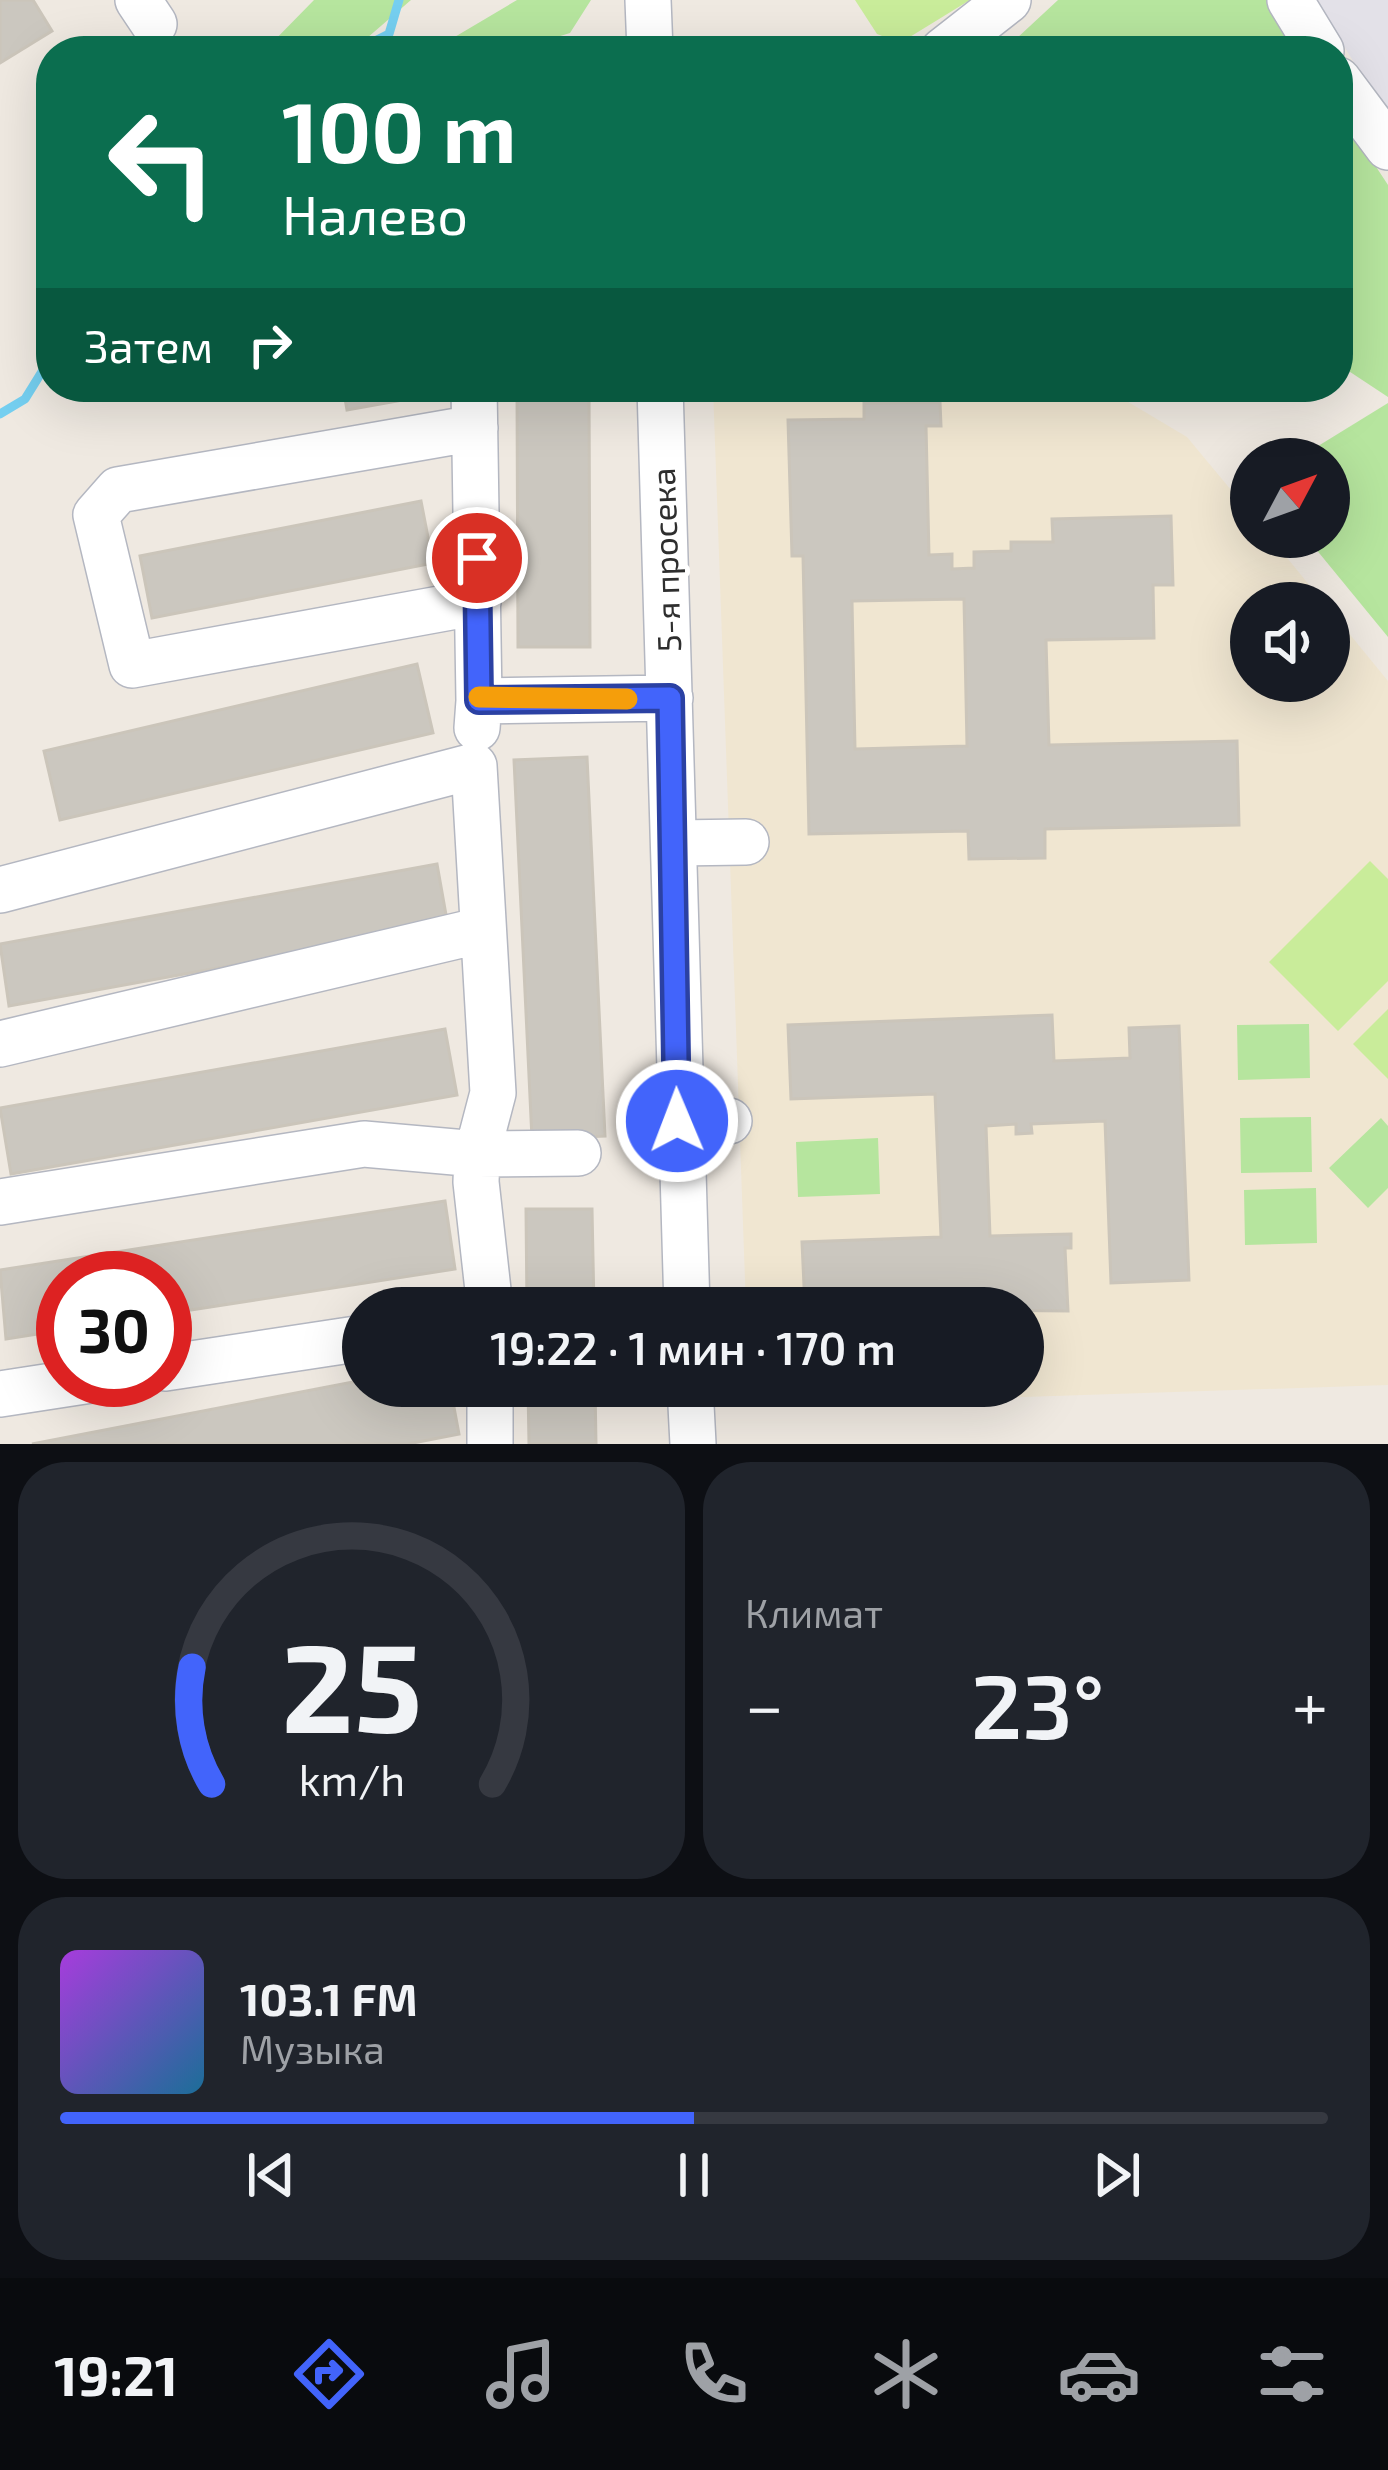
<!DOCTYPE html>
<html lang="ru">
<head>
<meta charset="utf-8">
<style>
  :root { --surface:#171b24; --page:#20242c; --text:#f1f3f6; --muted:#9ea1a6; --line:#363941; --accent:#4264fb }
  body { margin:0; font-family:"Exo 2",sans-serif; background:var(--page); color:var(--text); height:100vh; display:flex; flex-direction:column; font-size:45px; white-space:nowrap }
  * { box-sizing:border-box; margin:0 }
  p { font-size:39px; color:var(--muted) }
  .icon { flex:none; width:66px; height:66px; fill:none; stroke:currentColor; stroke-width:2; stroke-linecap:round; stroke-linejoin:round }
  .map { position:relative; height:1444px; overflow:hidden }
  .drawer { display:flex; flex-direction:column; gap:18px; padding:18px; background:#0d0f14; flex:1 }
  .drawer>* { flex:none }
  .guide { position:absolute; left:36px; top:36px; width:1317px; height:366px; border-radius:48px; box-shadow:0 12px 48px #0002; background:#0b6e4f; color:#fff; overflow:hidden }
  .needle { width:78px; rotate:49deg }
  .buttons { position:absolute; left:1230px; top:438px; display:grid; gap:24px }
  .buttons a { display:grid; place-items:center; width:120px; height:120px; border-radius:50%; background:var(--surface); box-shadow:0 12px 48px #0002; font-size:60px }
  .speed { position:absolute; left:36px; top:1251px; display:flex; gap:24px; font-size:60px; font-weight:700; text-align:center }
  .speed>* { display:grid; place-content:center; width:156px; height:156px; border-radius:50%; background:var(--surface); box-shadow:0 12px 48px #0002; line-height:1 }
  .speed .limit { border:18px solid #d22; background:#fff; color:#111 }
  .pin { position:absolute; display:grid; place-items:center; width:102px; height:102px; color:#fff; margin:-51px; border:6px solid #fff; border-radius:50%; box-shadow:0 3px 12px #0007 }
  .me { position:absolute; width:132px; margin:-66px; rotate:359deg; stroke-linejoin:round; filter:drop-shadow(0 0 9px #0008) }
  .turn { display:flex; align-items:center; gap:42px; height:252px; padding:0 48px; font-size:54px }
  .turn .icon { width:156px; height:156px; stroke-width:2.5 }
  .turn b { display:block; font-size:84px; line-height:102px }
  .then { display:flex; align-items:center; height:114px; padding:0 48px; background:#0003; gap:24px; font-size:45px }
  .big { font-size:90px; font-weight:600; line-height:1.1 }
  .drawer .card { flex:1; display:flex; flex-direction:column; justify-content:center; gap:18px; min-width:0; padding:0 42px; border-radius:48px; background:var(--page) }
  .drawer .dial { align-items:center; gap:0 }
  .dial svg { height:312px; overflow:visible; fill:none; stroke:var(--line); stroke-width:7; stroke-linecap:round; text-anchor:middle }
  .dial text { fill:var(--text); stroke:none }
  .song { display:flex; align-items:center; gap:36px }
  .cover { width:144px; height:144px; border-radius:18px; background:linear-gradient(135deg,hsl(280 70% 55%),hsl(200 70% 35%)) }
  .played { height:12px; border-radius:6px; background:linear-gradient(90deg,var(--accent) 50%,var(--line) 50%) }
  .keys { display:flex; justify-content:space-around; direction:ltr }
  .heat { display:flex; justify-content:space-between; align-items:center; font-size:66px; direction:ltr }
  .drawer .tiles { flex:1; display:grid; gap:18px; grid-template-columns:1fr 1fr }
  .card:last-child { grid-column:span 2 }
  .trip { position:absolute; left:342px; top:1287px; width:702px; height:120px; border-radius:60px; background:var(--surface); box-shadow:0 12px 48px #0002; font-weight:600; line-height:120px; text-align:center }
  .menu { display:flex; height:192px; justify-content:space-around; align-items:center; background:#090b0e; color:var(--muted) }
  .menu .icon { width:84px; height:84px }
  .menu .active { color:var(--accent) }
  .menu b { font-size:54px; color:var(--text) }
  .map>svg:first-child { display:block }
  .industrial { fill:#e3e1e8 }
  .education { fill:#f0e6d1 }
  .green { fill:#b6e59e }
  .pitch { fill:#c9ec9a }
  .lines { fill:none; stroke-linecap:round; stroke-linejoin:round }
  .stream { stroke:#75cff0; stroke-width:9 }
  .building { fill:#cbc7bf; stroke:#cbc5ba; stroke-width:3; fill-rule:evenodd }
  .minor-casing { stroke:#b4b7c1; stroke-width:48 }
  .minor { stroke:#fff; stroke-width:45 }
  .route-casing { stroke:#2b41a3; stroke-width:30 }
  .route { stroke:#4264fb; stroke-width:21 }
  .slow { stroke:#f59e0b; stroke-width:21 }
  .labels { text-anchor:middle; stroke-width:10; stroke-linejoin:round; paint-order:stroke }
  .street-label { font-size:33px; fill:#2e2e2e; stroke:#fff }
</style>
</head>
<body>
<div class="map">
<svg width="1388" height="1444" viewBox="0 0 1388 1444">
  <rect width="100%" height="100%" fill="#efe9e1"/>
  <path class="industrial" d="M1316 0H1388V113L1378 102Z"/>
  <path class="education" d="M713 387H1103L1187 437 1251 514V537H1270L1324 603H1251V681H1329V609L1388 681V1385L749 1406 748 1386H1023V1308H746Z"/>
  <path class="green" d="M314 0H411L352 51H264Z
    M517 0H591L570 33 512 51H431Z
    M1058 0H1266L1300 51H1022L1016 39Z
    M1338 109 1388 185V397L1338 364Z
    M1388 403V637L1306 537H1329V459H1297Z
    M1309 1024 1310 1078 1238 1080 1237 1025Z
    M1311 1117 1312 1172 1241 1173 1240 1118Z
    M1381 1118 1388 1126V1188L1368 1208 1329 1168Z
    M878 1138 880 1194 798 1197 796 1142Z
    M1316 1188 1317 1243 1245 1245 1244 1190Z"/>
  <path class="pitch" d="M855 0H970L900 43 877 34Z
    M1370 861 1388 879V981L1338 1031 1269 962Z
    M1388 1009V1079L1353 1044Z"/>
  <g class="lines">
    <path class="stream" d="M355 51 389 34 399 0
      M0 414 25 399 51 357"/>
  </g>
  <path class="building" d="M0 0H33L52 31 0 63Z
    M343 387H435L436 394 347 410Z
    M517 387H589L590 647H518Z
    M940 402 941 426H926L929 555 952 554V569L974 568V552L1011 551V542H1053L1052 519 1171 516 1173 585H1153L1154 638 1046 640 1049 745 1237 741 1239 825 1045 829V858L969 859 968 831 809 834 803 556H792L788 420 864 419V403ZM964 599 967 746 855 749 852 601Z
    M421 501 433 563 152 618 140 556Z
    M417 664 433 733 60 820 44 751Z
    M587 757 605 1136 532 1139 514 760Z
    M437 864 448 926 9 1006 0 944Z
    M1052 1015 1054 1061 1130 1058 1129 1028 1179 1026 1189 1280 1111 1283 1105 1121 1031 1124 1032 1133 1016 1134V1124L986 1126 990 1236 1071 1234V1248H1065L1068 1311 805 1308 802 1242 941 1237 935 1094 791 1099 788 1025Z
    M445 1029 457 1095 11 1174 0 1108Z
    M445 1201 455 1269 165 1314V1278H63V1330L6 1339 0 1270Z
    M526 1209H592L594 1308H527Z
    M363 1380V1386H450L459 1434 408 1444H32Z
    M528 1386H595L596 1444H529Z"/>
  <g class="lines">
    <g class="minor-casing">
      <path id="minor" d="M138 0 154 24
        M648 0 650 51
        M1290 0 1321 51
        M943 51 1008 0
        M1338 80 1388 147
        M474 387 479 701
        M660 387 687 1308
        M475 428 118 490 96 515 132 665 478 602
        M477 728 479 701 670 698
        M675 843 746 842
        M0 890 474 766 493 1093 477 1154 476 1182 490 1308
        M0 1044 482 930
        M677 1121H729
        M0 1202 364 1144 477 1154 578 1153
        M165 1368 363 1338
        M690 1386 693 1444
        M0 1394 91 1380
        M490 1444V1386"/>
    </g>
    <use href="#minor" class="minor"/>
  </g>
  <g class="lines">
    <g class="route-casing">
      <path id="route" d="M477 558 479 700 670 698 677 1121"/>
    </g>
    <use href="#route" class="route"/>
    <path class="slow" d="M479 697 627 699"/>
  </g>
  <g class="labels">
    <g class="street-label">
      <text transform="translate(666 560) rotate(-92)" y="12">5-я просека</text>
    </g>
  </g>
</svg>
<div class="buttons">
<a><svg class="needle" viewBox="-14 -14 28 28"><path d="M0-13l5 13h-10z" fill="#e53935"/><path d="M0 13l5-13h-10z" fill="#9ea1a6"/></svg></a>
<a><svg class="icon" aria-label="sound" viewBox="0 0 24 24"><path d="M4 9h4l5-4v14l-5-4H4zM17 9q2 3 0 6"/></svg></a>
</div>
<div class="speed"><div class="limit">30</div></div>
<div class="pin" style="left:477px;top:558px;background:#d93025"><svg class="icon" aria-label="arrive" viewBox="0 0 24 24"><path d="M6 21V4h12l-3 4 3 4H6"/></svg></div>
<svg class="me" style="left:677px;top:1121px" viewBox="-20 -20 40 40"><circle r="17" fill="#4264fb" stroke="#fff" stroke-width="3"/><path d="M0-11L8 9 0 5-8 9z" fill="#fff"/></svg>
<div class="trip">19:22 · 1 мин · 170 m</div>
<div class="guide">
<div class="turn"><svg class="icon" aria-label="left" viewBox="0 0 24 24"><path d="M17 20v-9H6M10 6l-5 5 5 5"/></svg><div><b>100 m</b>Налево</div></div>
<div class="then">Затем<svg class="icon" aria-label="right" viewBox="0 0 24 24"><path d="M7 20v-9h11M14 6l5 5-5 5"/></svg></div>
</div>
</div>
<section class="drawer">
<div class="tiles">
<div class="card dial"><svg viewBox="0 0 100 80">
<path d="M14 69A42 42 0 1 1 86 69"/>
<path d="M14 69A42 42 0 0 1 9 39" stroke="#4264fb"/>
<text x="50" y="56" font-size="32" font-weight="700">25</text>
<text x="50" y="72" font-size="11">km/h</text>
</svg></div>
<div class="card"><p>Климат</p>
<div class="heat"><a>−</a><b class="big">23°</b><a>+</a></div>
</div>
<div class="card">
<div class="song"><i class="cover"></i><div><b>103.1 FM</b><p>Музыка</p></div></div>
<div class="played"></div>
<div class="keys"><svg class="icon" aria-label="previous" viewBox="0 0 24 24"><path d="M18 5L8 12l10 7zM5 5v14"/></svg><svg class="icon" aria-label="pause" viewBox="0 0 24 24"><path d="M8 5v14M16 5v14"/></svg><svg class="icon" aria-label="next" viewBox="0 0 24 24"><path d="M6 5l10 7-10 7zM19 5v14"/></svg></div>
</div>
</div>
</section>
<nav class="menu">
<b>19:21</b>
<svg class="icon active" aria-label="directions" viewBox="0 0 24 24"><path d="M12 3l9 9-9 9-9-9zM9 14v-3h6M13 9l2 2-2 2"/></svg>
<svg class="icon" aria-label="music" viewBox="0 0 24 24"><path d="M9 18V5l10-2v13"/><circle cx="6" cy="18" r="3"/><circle cx="16" cy="16" r="3"/></svg>
<svg class="icon" aria-label="phone" viewBox="0 0 24 24"><path d="M5 4h4l2 5-3 2q2 4 5 5l2-3 5 2v4C11 20 4 13 5 4z"/></svg>
<svg class="icon" aria-label="climate" viewBox="0 0 24 24"><path d="M12 3v18M4 7l16 10M4 17L20 7"/></svg>
<svg class="icon" aria-label="car" viewBox="0 0 24 24"><path d="M5 17H2v-5l4-1 3-4h7l3 4 3 1v5h-3M9 17h6M6 11h13"/><circle cx="7" cy="17" r="2"/><circle cx="17" cy="17" r="2"/></svg>
<svg class="icon" aria-label="filters" viewBox="0 0 24 24"><path d="M4 7h16M4 17h16"/><circle cx="9" cy="7" r="2"/><circle cx="15" cy="17" r="2"/></svg>
</nav>
</body>
</html>
